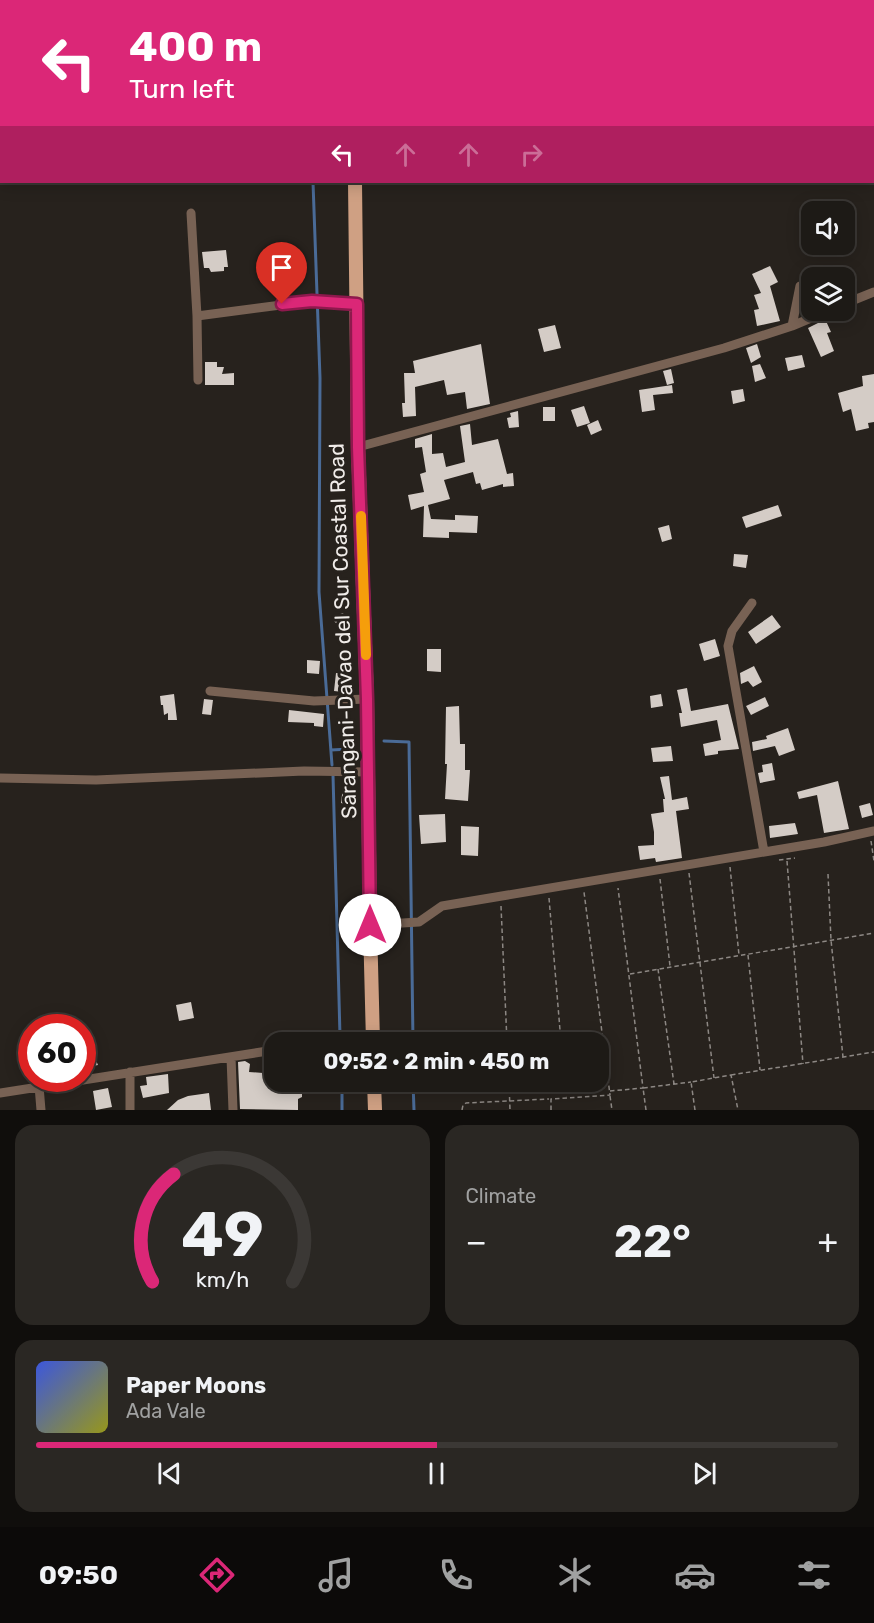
<!DOCTYPE html>
<html lang="en">
<head>
<meta charset="utf-8">
<style>
  :root { --surface:#1d1a16; --page:#2a2723; --text:#f1f3f6; --muted:#a0a1a1; --line:#3b3835; --accent:#db2777 }
  body { margin:0; font-family:Rubik,sans-serif; background:var(--page); color:var(--text); height:100vh; display:flex; flex-direction:column; font-size:22px; white-space:nowrap }
  * { box-sizing:border-box; margin:0 }
  p { font-size:20px; color:var(--muted) }
  .icon { flex:none; width:33px; height:33px; fill:none; stroke:currentColor; stroke-width:2; stroke-linecap:round; stroke-linejoin:round }
  .map { position:relative; height:1110px; overflow:hidden }
  .panel { display:flex; flex-direction:column; gap:15px; padding:15px; background:#100e0c; flex:1 }
  .panel>* { flex:none }
  .banner { position:absolute; left:0px; top:0px; width:874px; height:183px; box-shadow:0 3px 15px #0003,0 0 0 2px var(--line); background:#db2777; color:#fff; overflow:hidden }
  .buttons { position:absolute; left:801px; top:201px; display:grid; gap:12px }
  .buttons a { display:grid; place-items:center; width:54px; height:54px; border-radius:12px; background:var(--surface); box-shadow:0 3px 15px #0003,0 0 0 2px var(--line); font-size:30px }
  .speed { position:absolute; left:18px; top:1014px; display:flex; gap:12px; font-size:30px; font-weight:700; text-align:center }
  .speed>* { display:grid; place-content:center; width:78px; height:78px; border-radius:50%; background:var(--surface); box-shadow:0 3px 15px #0003,0 0 0 2px var(--line); line-height:1 }
  .speed .limit { border:9px solid #d22; background:#fff; color:#111 }
  .pin { position:absolute; display:grid; place-items:center; width:51px; height:51px; color:#fff; margin:-62px -26px; border-radius:50% 50% 50% 0; rotate:-45deg; box-shadow:0 0 6px #0007 }
  .pin .icon { rotate:45deg }
  .me { position:absolute; width:66px; margin:-33px; rotate:0deg; stroke-linejoin:round; filter:drop-shadow(0 0 4px #0008) }
  .turn { display:flex; align-items:center; gap:21px; height:126px; padding:0 30px; font-size:27px }
  .turn .icon { width:78px; height:78px; stroke-width:2.5 }
  .turn b { display:block; font-size:42px; line-height:51px }
  .lanes { display:flex; align-items:center; height:57px; padding:0 30px; background:#0003; justify-content:center; gap:30px; direction:ltr }
  .lanes .off { opacity:.35 }
  .big { font-size:45px; font-weight:700; line-height:1.1 }
  .panel .tile { flex:1; display:flex; flex-direction:column; justify-content:center; gap:9px; min-width:0; padding:0 21px; border-radius:18px; background:var(--page) }
  .panel .dial { align-items:center; gap:0 }
  .dial svg { height:156px; overflow:visible; fill:none; stroke:var(--line); stroke-width:7; stroke-linecap:round; text-anchor:middle }
  .dial text { fill:var(--text); stroke:none }
  .song { display:flex; align-items:center; gap:18px }
  .cover { width:72px; height:72px; border-radius:9px; background:linear-gradient(135deg,hsl(230 70% 55%),hsl(60 70% 35%)) }
  .played { height:6px; border-radius:3px; background:linear-gradient(90deg,var(--accent) 50%,var(--line) 50%) }
  .keys { display:flex; justify-content:space-around; direction:ltr }
  .heat { display:flex; justify-content:space-between; align-items:center; font-size:33px; direction:ltr }
  .panel .tiles { flex:1; display:grid; gap:15px; grid-template-columns:1fr 1fr }
  .tile:last-child { grid-column:span 2 }
  .trip { position:absolute; left:264px; top:1032px; width:345px; height:60px; border-radius:18px; background:var(--surface); box-shadow:0 3px 15px #0003,0 0 0 2px var(--line); font-weight:700; line-height:60px; text-align:center }
  .tabs { display:flex; height:96px; justify-content:space-around; align-items:center; background:#0c0a09; color:var(--muted) }
  .tabs .icon { width:42px; height:42px }
  .tabs .active { color:var(--accent) }
  .tabs b { font-size:27px; color:var(--text) }
  .map>svg:first-child { display:block }
  .lines { fill:none; stroke-linecap:round; stroke-linejoin:round }
  .stream { stroke:#4a6b97; stroke-width:3 }
  .building { fill:#d4ccc6 }
  .path { stroke:#8d8884; stroke-width:1.5; stroke-dasharray:4.5 3; stroke-linecap:butt }
  .street { stroke:#786254; stroke-width:9 }
  .primary { stroke:#cfa083; stroke-width:14 }
  .route-casing { stroke:#8e194d; stroke-width:15 }
  .route { stroke:#db2777; stroke-width:10 }
  .slow { stroke:#f59e0b; stroke-width:10 }
  .labels { text-anchor:middle; stroke-width:6; stroke-linejoin:round; paint-order:stroke }
  .street-label { font-size:21px; fill:#f0ece9; stroke:#27221d }
</style>
</head>
<body>
<div class="map">
<svg width="874" height="1110" viewBox="0 0 874 1110">
  <rect width="100%" height="100%" fill="#27221d"/>
  <g class="lines">
    <path class="stream" d="M309 0V2
      M313 182 320 378 319 592 332 765
      M384 741 409 742 413 1042
      M331 750 350 749
      M333 775 340 1036
      M342 1082V1110
      M413 1082 414 1110"/>
  </g>
  <path class="building" d="M226 250 228 267H224V271L211 272 209 268H204L202 252Z
    M770 266 778 282 770 286 780 321 757 326 754 310 759 309 754 295 761 293 752 274Z
    M822 321H826L831 332 827 333 834 351 821 357 808 328Z
    M555 325 561 348 544 352 538 329Z
    M481 344 490 404 467 409 465 392 447 395 444 380 415 387 416 416 403 417 402 403H405L404 373H415L413 361Z
    M757 344 761 357 751 363 746 348Z
    M802 355 805 367 788 371 785 358Z
    M205 362H217V367H224L222 374 234 373V385H205Z
    M760 364 766 378 755 382 752 366Z
    M671 369 674 383 667 385 663 371Z
    M874 374V422L868 423 869 428 856 431 851 409 843 412 838 393 863 386 862 376Z
    M672 385 673 393 653 395 655 410 642 412 639 390Z
    M743 389 745 401 733 404 731 391Z
    M584 406 590 423 577 427 571 410Z
    M543 407H555V421H543Z
    M518 411 519 427 509 428 507 418 511 417 510 413Z
    M598 420 602 430 591 435 587 425Z
    M470 424 472 445 498 439 507 474 513 473 514 486 503 487V484L482 490 480 483 476 484 473 472 444 480 450 499 428 505 431 519 455 520V515L478 516 477 533 449 532V538L423 537 424 506 411 510 408 495 424 492 420 474 426 472 422 447 415 448V439L432 434V454L443 453 446 467 465 462 460 426Z
    M778 505 782 516 746 528 742 517Z
    M669 525 672 539 662 542 658 528Z
    M734 554 748 555 746 568 733 566Z
    M343 613 346 619 343 624 338 625 334 621 335 616Z
    M772 615 781 627 756 644 748 632Z
    M715 639 720 656 704 661 699 644Z
    M427 649H441V672L427 671Z
    M307 660 320 661 319 674 307 673Z
    M754 666 762 682 753 687 748 681 741 684 740 673Z
    M336 673 345 674 343 692 334 691Z
    M687 688 691 711 728 704 739 749 718 751V754L705 756 703 744 721 740 717 720 681 727 679 713H682L677 690Z
    M174 694 177 720H168V713L164 715 163 705H161L160 696Z
    M661 694 663 706 651 708 650 696Z
    M765 697 769 706 751 715 746 706Z
    M204 699 213 700 211 715 202 714Z
    M459 706 460 744H465V770H470L468 801 445 799 447 764H445L446 707Z
    M289 710 324 714 323 727 314 726V723L288 722Z
    M342 722H353L352 741H342Z
    M788 728 795 750 779 756 775 746 753 751 752 742 767 739 766 736Z
    M671 746 673 761 653 762 651 748Z
    M772 763 775 780 760 783 758 773 763 772 762 765Z
    M669 776 672 800 687 797 689 809 676 811 682 858 656 862 655 858 640 860 638 846 654 845V832L651 814 664 812 663 799H665L660 777Z
    M838 781 849 829 824 833 817 795 799 799 797 792Z
    M343 787 351 788 349 805 341 803Z
    M870 803 873 815 862 818 859 806Z
    M445 814 446 842 421 844 419 815Z
    M795 823 798 834 770 838 769 826Z
    M461 826 479 827 478 856 461 855Z
    M191 1002 194 1018 179 1021 176 1005Z
    M92 1051 98 1065 83 1068 82 1055Z
    M245 1061 250 1064 249 1072 263 1073 266 1077 277 1082 278 1092 302 1091V1097L298 1099V1110L240 1109 238 1062Z
    M168 1074 169 1093 143 1098 140 1086 147 1085 146 1077Z
    M108 1088 112 1107 96 1110 93 1091Z
    M209 1093 211 1110H167L178 1100 188 1096Z"/>
  <g class="lines">
    <path class="path" d="M871 841 874 861
      M779 860 795 858
      M787 861 803 1064
      M730 867 739 955
      M689 873 714 1078
      M828 874 831 940 843 1057
      M660 879 670 966
      M549 898 561 1042
      M501 906 507 1042
      M748 955 760 1070
      M658 969 674 1084
      M630 974 874 933
      M731 1075 874 1052
      M509 1082 510 1110
      M564 1082 566 1097
      M610 1091 643 1088 618 888
      M610 1096 612 1110
      M462 1110 463 1105 466 1103 549 1099
      M551 1110V1099L610 1095 584 892
      M646 1110 643 1088 691 1082
      M695 1110 691 1082 731 1075 738 1110"/>
    <path class="street" d="M191 213 197 316 198 380
      M844 304 874 292
      M197 316 312 301 357 304
      M792 326 800 286
      M358 447 724 348 792 326 830 310
      M752 603 732 631 728 646 764 852
      M210 691 314 701 367 699
      M0 778 96 780 304 771 368 772
      M370 925 419 922 442 906 824 842 874 831
      M322 1042 373 1035
      M231 1057 233 1110
      M130 1072V1110
      M39 1086 41 1110
      M0 1093 274 1050"/>
    <path class="primary" d="M351 0V2
      M355 182 358 447 367 699 370 925 373 1042
      M374 1082 375 1110"/>
  </g>
  <g class="lines">
    <g class="route-casing">
      <path id="route" d="M282 304 312 301 357 304 358 447 367 699 370 925"/>
    </g>
    <use href="#route" class="route"/>
    <path class="slow" d="M361 516 366 655"/>
  </g>
  <g class="labels">
    <g class="street-label">
      <text transform="translate(343 631) rotate(-92)" y="7">Sarangani-Davao del Sur Coastal Road</text>
    </g>
  </g>
</svg>
<div class="buttons">
<a><svg class="icon" aria-label="sound" viewBox="0 0 24 24"><path d="M4 9h4l5-4v14l-5-4H4zM17 9q2 3 0 6"/></svg></a>
<a><svg class="icon" aria-label="layers" viewBox="0 0 24 24"><path d="M12 4l9 5-9 5-9-5zM3 14l9 5 9-5"/></svg></a>
</div>
<div class="speed"><div class="limit">60</div></div>
<div class="pin" style="left:282px;top:304px;background:#d93025"><svg class="icon" aria-label="arrive" viewBox="0 0 24 24"><path d="M6 21V4h12l-3 4 3 4H6"/></svg></div>
<svg class="me" style="left:370px;top:925px" viewBox="-20 -20 40 40"><circle r="19" fill="#fff"/><path d="M0-13L10 11 0 6-10 11z" fill="#db2777"/></svg>
<div class="trip">09:52 · 2 min · 450 m</div>
<div class="banner">
<div class="turn"><svg class="icon" aria-label="left" viewBox="0 0 24 24"><path d="M17 20v-9H6M10 6l-5 5 5 5"/></svg><div><b>400 m</b>Turn left</div></div>
<div class="lanes"><svg class="icon" aria-label="left" viewBox="0 0 24 24"><path d="M17 20v-9H6M10 6l-5 5 5 5"/></svg><svg class="icon off" aria-label="ahead" viewBox="0 0 24 24"><path d="M12 20V5M6 11l6-6 6 6"/></svg><svg class="icon off" aria-label="ahead" viewBox="0 0 24 24"><path d="M12 20V5M6 11l6-6 6 6"/></svg><svg class="icon off" aria-label="right" viewBox="0 0 24 24"><path d="M7 20v-9h11M14 6l5 5-5 5"/></svg></div>
</div>
</div>
<section class="panel">
<div class="tiles">
<div class="tile dial"><svg viewBox="0 0 100 80">
<path d="M14 69A42 42 0 1 1 86 69"/>
<path d="M14 69A42 42 0 0 1 25 14" stroke="#db2777"/>
<text x="50" y="56" font-size="32" font-weight="700">49</text>
<text x="50" y="72" font-size="11">km/h</text>
</svg></div>
<div class="tile"><p>Climate</p>
<div class="heat"><a>−</a><b class="big">22°</b><a>+</a></div>
</div>
<div class="tile">
<div class="song"><i class="cover"></i><div><b>Paper Moons</b><p>Ada Vale</p></div></div>
<div class="played"></div>
<div class="keys"><svg class="icon" aria-label="previous" viewBox="0 0 24 24"><path d="M18 5L8 12l10 7zM5 5v14"/></svg><svg class="icon" aria-label="pause" viewBox="0 0 24 24"><path d="M8 5v14M16 5v14"/></svg><svg class="icon" aria-label="next" viewBox="0 0 24 24"><path d="M6 5l10 7-10 7zM19 5v14"/></svg></div>
</div>
</div>
</section>
<nav class="tabs">
<b>09:50</b>
<svg class="icon active" aria-label="directions" viewBox="0 0 24 24"><path d="M12 3l9 9-9 9-9-9zM9 14v-3h6M13 9l2 2-2 2"/></svg>
<svg class="icon" aria-label="music" viewBox="0 0 24 24"><path d="M9 18V5l10-2v13"/><circle cx="6" cy="18" r="3"/><circle cx="16" cy="16" r="3"/></svg>
<svg class="icon" aria-label="phone" viewBox="0 0 24 24"><path d="M5 4h4l2 5-3 2q2 4 5 5l2-3 5 2v4C11 20 4 13 5 4z"/></svg>
<svg class="icon" aria-label="climate" viewBox="0 0 24 24"><path d="M12 3v18M4 7l16 10M4 17L20 7"/></svg>
<svg class="icon" aria-label="car" viewBox="0 0 24 24"><path d="M5 17H2v-5l4-1 3-4h7l3 4 3 1v5h-3M9 17h6M6 11h13"/><circle cx="7" cy="17" r="2"/><circle cx="17" cy="17" r="2"/></svg>
<svg class="icon" aria-label="filters" viewBox="0 0 24 24"><path d="M4 7h16M4 17h16"/><circle cx="9" cy="7" r="2"/><circle cx="15" cy="17" r="2"/></svg>
</nav>
</body>
</html>
